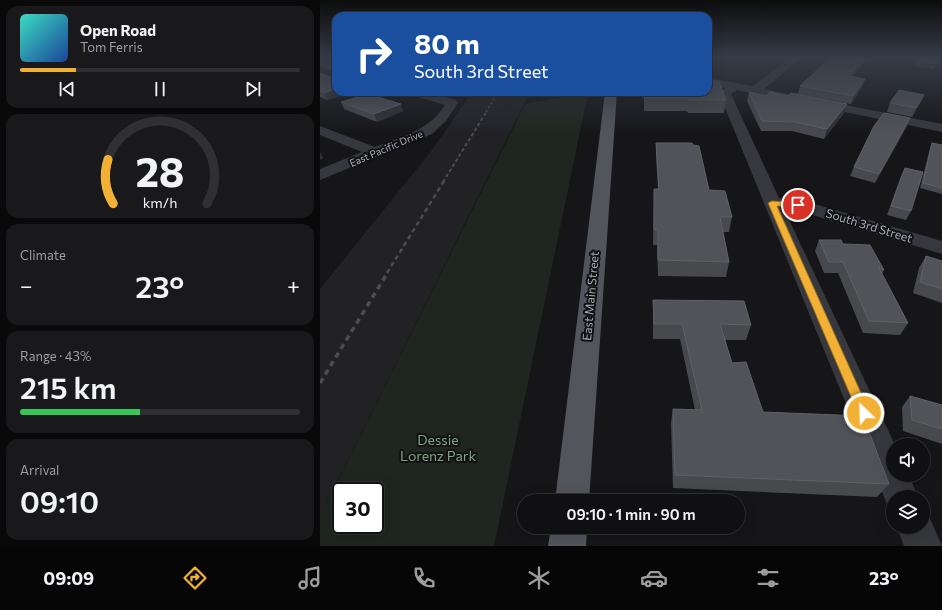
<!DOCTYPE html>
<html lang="en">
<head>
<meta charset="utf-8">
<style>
  :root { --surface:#101012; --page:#19191b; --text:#f1f3f6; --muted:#9c9d9f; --line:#303032; --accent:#f2b134 }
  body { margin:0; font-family:Commissioner,sans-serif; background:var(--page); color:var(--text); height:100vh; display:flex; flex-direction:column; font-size:15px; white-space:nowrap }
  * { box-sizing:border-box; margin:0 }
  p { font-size:13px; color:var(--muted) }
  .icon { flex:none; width:22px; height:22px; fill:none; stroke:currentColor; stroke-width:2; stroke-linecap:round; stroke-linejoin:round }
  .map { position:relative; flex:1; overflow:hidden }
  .drawer { display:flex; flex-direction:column; gap:6px; padding:6px; background:#09090a; width:320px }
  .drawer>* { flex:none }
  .guide { position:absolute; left:12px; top:12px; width:380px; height:84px; border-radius:12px; box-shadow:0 4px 16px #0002,0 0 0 1px var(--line); background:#1a4fa0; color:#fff; overflow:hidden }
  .fabs { position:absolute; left:566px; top:438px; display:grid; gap:8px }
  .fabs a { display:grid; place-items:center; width:44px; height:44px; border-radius:50%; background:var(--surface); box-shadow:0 4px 16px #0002,0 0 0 1px var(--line); font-size:20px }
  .speed { position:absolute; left:12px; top:482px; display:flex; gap:8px; font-size:20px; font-weight:700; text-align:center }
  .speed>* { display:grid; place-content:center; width:52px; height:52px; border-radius:50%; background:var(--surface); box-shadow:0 4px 16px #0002,0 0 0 1px var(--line); line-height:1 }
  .speed .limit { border:2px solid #111; border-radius:6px; background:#fff; color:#111 }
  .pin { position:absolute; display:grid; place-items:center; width:34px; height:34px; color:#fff; margin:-17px; border:2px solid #fff; border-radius:50%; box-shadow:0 1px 4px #0007 }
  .me { position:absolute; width:44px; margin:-22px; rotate:336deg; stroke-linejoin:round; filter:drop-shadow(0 0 3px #0008) }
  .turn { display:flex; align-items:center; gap:14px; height:84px; padding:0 16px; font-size:18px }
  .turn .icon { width:52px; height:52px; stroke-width:2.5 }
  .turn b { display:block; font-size:28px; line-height:34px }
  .big { font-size:30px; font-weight:600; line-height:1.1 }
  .drawer .widget { flex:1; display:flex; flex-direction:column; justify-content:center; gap:6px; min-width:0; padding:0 14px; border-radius:12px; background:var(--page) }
  .drawer .dial { align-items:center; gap:0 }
  .dial svg { height:104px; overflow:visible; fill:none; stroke:var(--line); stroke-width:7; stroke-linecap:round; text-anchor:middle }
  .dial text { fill:var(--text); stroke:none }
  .song { display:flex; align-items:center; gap:12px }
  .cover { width:48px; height:48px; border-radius:6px; background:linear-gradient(135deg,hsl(170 70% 55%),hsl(220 70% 35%)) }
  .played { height:4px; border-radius:2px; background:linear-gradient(90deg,var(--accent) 20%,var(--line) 20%) }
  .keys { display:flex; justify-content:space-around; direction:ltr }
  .heat { display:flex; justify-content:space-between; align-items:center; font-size:22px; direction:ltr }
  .charge { height:6px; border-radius:3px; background:linear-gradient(90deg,#34c759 43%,var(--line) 0) }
  .trip { position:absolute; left:197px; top:494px; width:228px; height:40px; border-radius:20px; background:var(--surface); box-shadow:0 4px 16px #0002,0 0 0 1px var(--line); font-weight:600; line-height:40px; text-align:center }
  .tab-bar { display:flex; height:64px; justify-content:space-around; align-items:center; background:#060607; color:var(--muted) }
  .tab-bar .icon { width:28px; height:28px }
  .tab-bar .selected { color:var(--accent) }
  .tab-bar b { font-size:18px; color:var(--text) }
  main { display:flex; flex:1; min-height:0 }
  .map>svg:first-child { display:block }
  .built { fill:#222225 }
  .green { fill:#1e261f; fill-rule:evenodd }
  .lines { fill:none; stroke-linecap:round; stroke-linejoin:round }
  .minor { fill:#37383d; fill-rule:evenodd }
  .major { fill:#53555c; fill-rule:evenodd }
  .rail-far3 { stroke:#4a4c52; stroke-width:1.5; stroke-dasharray:2.5 2; stroke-linecap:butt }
  .rail-far2 { stroke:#4a4c52; stroke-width:2; stroke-dasharray:3.5 2.5; stroke-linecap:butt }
  .rail-far1 { stroke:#4a4c52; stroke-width:2.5; stroke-dasharray:4.5 3.5; stroke-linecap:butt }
  .rail { stroke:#4a4c52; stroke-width:3.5; stroke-dasharray:5.5 4.5; stroke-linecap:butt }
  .wall { fill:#47494d }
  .shaded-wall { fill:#2f3033 }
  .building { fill:#525359; stroke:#5f6168 }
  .route { fill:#f2b134; stroke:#9d7322 }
  .labels { text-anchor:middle; stroke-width:4; stroke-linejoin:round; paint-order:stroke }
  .far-street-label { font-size:10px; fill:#a8adb8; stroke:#111113 }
  .street-label { font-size:12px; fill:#a8adb8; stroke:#111113 }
  .near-park-label { font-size:14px; fill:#7fa381; stroke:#111113 }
</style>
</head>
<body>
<main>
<section class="drawer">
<div class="widget">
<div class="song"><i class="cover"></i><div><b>Open Road</b><p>Tom Ferris</p></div></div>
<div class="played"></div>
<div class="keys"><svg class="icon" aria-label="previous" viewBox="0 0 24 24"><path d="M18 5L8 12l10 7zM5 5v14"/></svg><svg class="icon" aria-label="pause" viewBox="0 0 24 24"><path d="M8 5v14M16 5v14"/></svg><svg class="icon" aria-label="next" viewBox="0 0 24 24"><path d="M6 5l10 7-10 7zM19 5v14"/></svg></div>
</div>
<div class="widget dial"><svg viewBox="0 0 100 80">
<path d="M14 69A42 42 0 1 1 86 69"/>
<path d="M14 69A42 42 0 0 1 10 35" stroke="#f2b134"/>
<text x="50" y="56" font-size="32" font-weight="700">28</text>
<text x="50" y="72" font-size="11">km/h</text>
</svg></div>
<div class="widget"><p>Climate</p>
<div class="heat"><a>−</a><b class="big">23°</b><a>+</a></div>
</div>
<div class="widget"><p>Range · 43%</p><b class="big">215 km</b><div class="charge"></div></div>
<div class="widget"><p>Arrival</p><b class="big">09:10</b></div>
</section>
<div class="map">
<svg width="622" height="546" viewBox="0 0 622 546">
  <rect width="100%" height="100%" fill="#161618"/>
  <path class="built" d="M152 92H210L0 517V289L112 150Z"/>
  <path class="green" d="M268 93 174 546H0V517L205 104ZM21 491H55V525H21Z"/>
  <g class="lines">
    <path class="minor" d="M470 57H482L444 89 622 124V132L417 90 411 94 459 198 484 201 622 241V254L476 210 464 209 575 445H573V475H589L598 497H573V511L569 509 399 93 405 88 388 84V78L433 86Z
      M0 61 16 66V72L0 67Z
      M90 92H109L136 100 138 103 126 121 112 134 0 180V169L42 152 0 135V126L55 147C81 137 110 130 125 105L92 95Z
      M603 512 608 514 622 546H584L577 527H603Z"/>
    <path class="major" d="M285 92H297L269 501H235Z
      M231 527H267L266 546H228Z"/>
    <path class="rail-far3" d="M166 112 178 92"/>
    <path class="rail-far2" d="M123 182 167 111"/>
    <path class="rail-far1" d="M67 273 124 181"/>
    <path class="rail" d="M0 383 68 272"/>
  </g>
  <path class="wall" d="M597 57H620L614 69 594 66Z
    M540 58 542 66 533 76 545 79 542 87 531 104 478 94 480 86Z
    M0 73 16 92H32L7 100 0 97Z
    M324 92 406 100 404 113H368L367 111H324Z
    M429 92 446 96H468L527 104 524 113 504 139 472 131H441L427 101Z
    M604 95 600 103 592 117 567 112 570 103Z
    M21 102 83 111 57 122 24 109Z
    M587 126 555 183 530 176 534 167Z
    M336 143 389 190 412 217 409 232H403L409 262 406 277 338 276 337 245H333L334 189H338L336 156Z
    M612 143 622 145V194L600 188 610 148Z
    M585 168 591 211 586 220 567 215 581 176Z
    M499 240 523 244 564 270 562 274 588 323 580 335 543 333 518 273H504L495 251Z
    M606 256 622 261V303L593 293 599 268Z
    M333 300 431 325 426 340H405L412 363 443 412 569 484 557 497 353 488 351 423 353 409 375 410 360 339H333Z
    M590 396 622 405V444L583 431 582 407Z"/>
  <path class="shaded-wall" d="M545 59 542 66 526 84 529 76Z
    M545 79 542 87 531 104 533 96Z
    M16 89V92H32L7 100 4 93Z
    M604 95 600 103 592 117 596 108Z
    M81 104 83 111 57 122 54 114Z
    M527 104 524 113 504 139 507 129Z
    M590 118 587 126 555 183 559 174Z
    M0 152 3 158 0 160Z"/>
  <path class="building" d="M511 57H537L545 59 529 76 545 79 533 96 480 86Z
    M597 57H619L617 62 596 59Z
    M0 73 16 79V89L4 93 0 91Z
    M388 81H399L406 100H369L368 98H324V92H388Z
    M579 90 604 95 596 108 570 103Z
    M429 92 446 96 450 92 468 96 471 93 527 104 507 129 474 122 442 121Z
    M47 94 81 104 54 114 21 102Z
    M564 113 590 118 559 174 534 167 554 126Z
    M336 143H372L373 145 379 146 389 190 405 191 412 217H400L409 262 338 260V230L334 229V189H339Z
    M612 143 622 145V188L603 183Z
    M585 168 603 172 591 211 571 206Z
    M499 240H521L523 244 550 245 564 270 559 268 588 323 549 321 523 262H509Z
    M606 256 622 261V289L600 282Z
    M333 300 424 301 431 325 400 324 412 363 426 362 443 412 543 416 569 484 355 475 353 409 382 410 362 324H334Z
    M590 396 622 405V429L592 420Z"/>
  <linearGradient id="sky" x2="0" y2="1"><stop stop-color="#0c0c0d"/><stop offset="0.43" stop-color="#363c48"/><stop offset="1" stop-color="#363c48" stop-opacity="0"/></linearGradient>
  <rect width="622" height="134" fill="url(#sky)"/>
  <path class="route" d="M452 201 478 203 482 205 478 207 457 206 550 413 549 417 544 419 540 417 538 413 448 203Z"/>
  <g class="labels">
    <g class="far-street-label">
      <text transform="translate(66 148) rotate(-23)" y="4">East Pacific Drive</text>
    </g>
    <g class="street-label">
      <text transform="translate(549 226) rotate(17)" y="4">South 3rd Street</text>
      <text transform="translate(271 296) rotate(-85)" y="4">East Main Street</text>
    </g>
    <g class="near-park-label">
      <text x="118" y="445">Dessie<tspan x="118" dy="16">Lorenz Park</tspan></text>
    </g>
  </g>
</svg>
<div class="fabs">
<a><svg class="icon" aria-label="sound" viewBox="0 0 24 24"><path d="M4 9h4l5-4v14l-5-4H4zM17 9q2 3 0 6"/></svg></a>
<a><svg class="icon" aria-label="layers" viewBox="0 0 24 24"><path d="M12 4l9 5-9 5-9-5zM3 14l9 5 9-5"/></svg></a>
</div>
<div class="speed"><div class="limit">30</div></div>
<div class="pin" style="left:478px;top:205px;background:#d93025"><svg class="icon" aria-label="arrive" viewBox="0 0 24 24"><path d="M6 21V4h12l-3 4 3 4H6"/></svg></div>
<svg class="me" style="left:544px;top:413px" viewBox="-20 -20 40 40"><circle r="17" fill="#f2b134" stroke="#fff" stroke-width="3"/><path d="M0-11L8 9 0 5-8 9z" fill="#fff"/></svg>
<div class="trip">09:10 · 1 min · 90 m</div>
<div class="guide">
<div class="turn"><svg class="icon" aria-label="right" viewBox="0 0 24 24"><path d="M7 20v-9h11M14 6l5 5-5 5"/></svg><div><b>80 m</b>South 3rd Street</div></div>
</div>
</div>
</main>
<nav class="tab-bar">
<b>09:09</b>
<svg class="icon selected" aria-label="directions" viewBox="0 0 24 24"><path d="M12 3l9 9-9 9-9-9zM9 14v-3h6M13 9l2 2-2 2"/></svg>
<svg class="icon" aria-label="music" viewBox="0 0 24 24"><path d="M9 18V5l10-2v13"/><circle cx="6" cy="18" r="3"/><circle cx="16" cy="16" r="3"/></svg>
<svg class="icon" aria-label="phone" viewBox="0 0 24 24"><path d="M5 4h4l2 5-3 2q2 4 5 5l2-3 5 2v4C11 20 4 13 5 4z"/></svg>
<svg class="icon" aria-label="climate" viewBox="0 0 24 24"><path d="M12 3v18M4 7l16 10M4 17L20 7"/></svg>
<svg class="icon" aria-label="car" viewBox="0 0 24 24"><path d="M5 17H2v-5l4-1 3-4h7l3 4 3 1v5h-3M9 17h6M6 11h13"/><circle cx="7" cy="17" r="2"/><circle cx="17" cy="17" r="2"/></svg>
<svg class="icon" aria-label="filters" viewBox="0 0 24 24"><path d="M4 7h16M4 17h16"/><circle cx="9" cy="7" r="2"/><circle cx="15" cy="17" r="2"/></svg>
<b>23°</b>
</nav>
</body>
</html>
